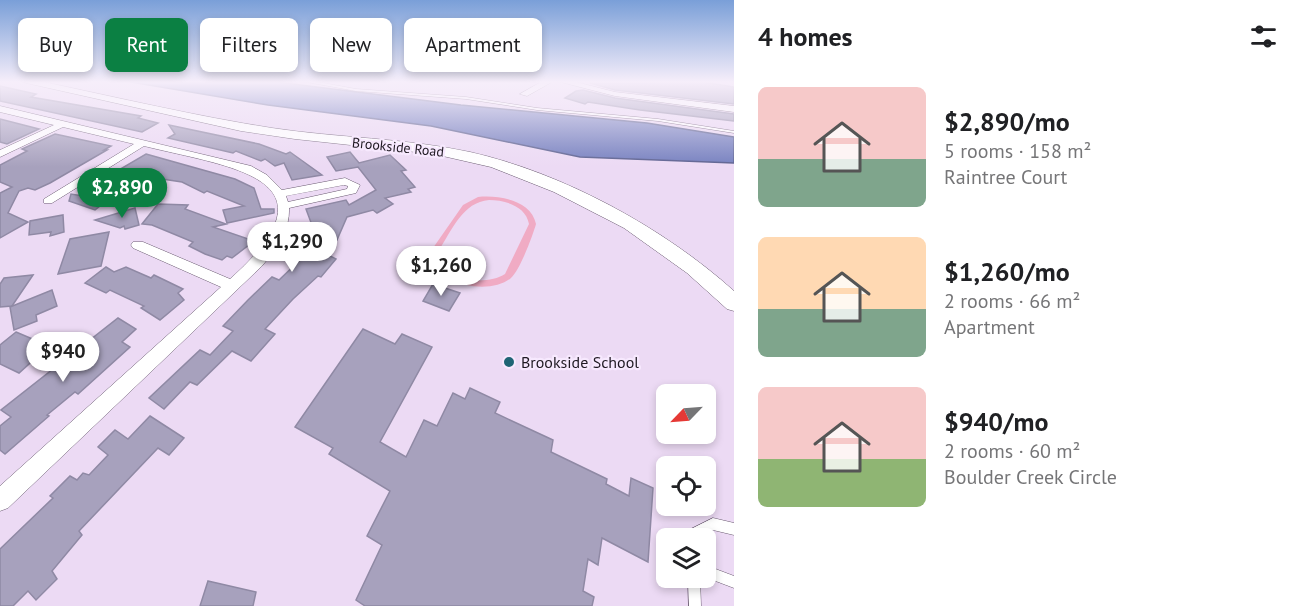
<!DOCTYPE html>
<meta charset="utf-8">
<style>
:root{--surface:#fff;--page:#f6f6f6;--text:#202124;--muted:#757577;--accent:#0b8043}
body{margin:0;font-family:"PT Sans",sans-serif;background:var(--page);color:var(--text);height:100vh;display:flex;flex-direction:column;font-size:22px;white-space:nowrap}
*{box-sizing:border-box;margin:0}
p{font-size:20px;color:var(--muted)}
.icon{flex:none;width:33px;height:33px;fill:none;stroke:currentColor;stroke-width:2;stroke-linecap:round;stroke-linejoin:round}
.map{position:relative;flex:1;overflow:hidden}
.side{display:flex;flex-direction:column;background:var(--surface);width:570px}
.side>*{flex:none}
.guide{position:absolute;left:18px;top:18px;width:570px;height:54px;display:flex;gap:12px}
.needle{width:39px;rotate:245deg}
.controls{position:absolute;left:656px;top:384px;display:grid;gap:12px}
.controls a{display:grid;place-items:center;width:60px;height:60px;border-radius:9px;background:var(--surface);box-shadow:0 3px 9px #0003;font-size:30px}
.price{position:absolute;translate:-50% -51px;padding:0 14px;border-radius:21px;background:#fff;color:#222;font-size:20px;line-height:39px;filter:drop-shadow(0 2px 3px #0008)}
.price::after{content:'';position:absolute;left:50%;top:36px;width:18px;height:14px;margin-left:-9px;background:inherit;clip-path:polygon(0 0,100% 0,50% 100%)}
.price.on{background:var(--accent);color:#fff}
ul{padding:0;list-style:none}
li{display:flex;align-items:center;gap:18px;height:150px;padding:0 24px}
li span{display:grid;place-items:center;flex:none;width:168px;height:120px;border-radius:9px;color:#555}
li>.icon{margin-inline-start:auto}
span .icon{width:72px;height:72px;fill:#fffc;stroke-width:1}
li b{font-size:26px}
h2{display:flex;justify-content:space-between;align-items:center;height:72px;padding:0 24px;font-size:26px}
.tag{padding:0 21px;border-radius:9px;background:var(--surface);box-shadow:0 3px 9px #0003;font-size:21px;line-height:54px}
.tag.on{background:var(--accent);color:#fff}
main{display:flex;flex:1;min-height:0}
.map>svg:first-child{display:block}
.green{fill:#f0abc4;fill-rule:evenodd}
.water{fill:#7680bf;stroke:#5c6190;stroke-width:1.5}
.building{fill:#a7a1bd;stroke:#8f89a4;stroke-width:1.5}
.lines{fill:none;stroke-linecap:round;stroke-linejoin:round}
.lane-casing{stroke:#6a5b71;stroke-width:1}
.street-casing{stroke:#6a5b71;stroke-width:1}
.secondary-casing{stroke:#6a5b71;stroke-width:1}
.lane{fill:#fff;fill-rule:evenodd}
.street{fill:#fff;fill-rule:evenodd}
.secondary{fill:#fff;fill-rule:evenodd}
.poi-dot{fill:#1e6474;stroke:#f7e9fe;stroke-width:2}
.labels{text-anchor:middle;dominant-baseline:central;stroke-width:4.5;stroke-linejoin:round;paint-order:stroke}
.far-street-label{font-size:14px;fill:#1f1922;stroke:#f7e9fe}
.poi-label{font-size:16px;fill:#1f1922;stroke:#f7e9fe;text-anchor:start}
</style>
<main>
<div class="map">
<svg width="734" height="606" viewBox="0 0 734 606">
<rect width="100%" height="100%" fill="#ecdaf4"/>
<path class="green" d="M478,197C499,195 531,200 536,224C533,235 520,270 511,278C489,297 427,284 433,248L463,205ZM489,200C505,200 526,206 529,224L505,274C485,287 437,281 439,250C452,230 463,202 489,200Z"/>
<polygon class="water" points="131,82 277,82 461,105 647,123 734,137 734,163 580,157 431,126 268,105"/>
<g class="building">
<polygon points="703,82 734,87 734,104 615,90 590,83"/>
<polygon points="0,86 36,94 31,97 141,116 138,118 158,123 142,132 0,101"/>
<polygon points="583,90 615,98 734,114 734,121 640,110 588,102 585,104 565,98 576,91"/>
<polygon points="0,119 39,129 7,144 0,142"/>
<polygon points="169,125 259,144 286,154 290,152 322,175 292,180 284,163 275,166 265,159 261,161 236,151 233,153 168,138 175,134"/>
<polygon points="55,134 111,146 104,150 107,150 50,183 35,190 28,188 19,191 8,213 28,222 0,238 0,193 12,187 0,182 0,165 27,151 22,149"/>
<polygon points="350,152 359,163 390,155 406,170 401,171 415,187 408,189 411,192 385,198 393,204 377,213 373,210 347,217 330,256 336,259 321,277 318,276 293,299 265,329 275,334 251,361 232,351 197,385 190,382 164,409 149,398 200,350 210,355 233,331 223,326 248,300 272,277 279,280 301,259 296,258 316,236 306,209 346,200 349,205 376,190 358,167 336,171 327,157"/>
<polygon points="146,154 235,179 254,188 261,209 274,209 274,213 227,223 223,210 244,206 207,191 204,193 182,182 142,176 102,201 105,202 95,210 69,201 71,194 83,196 87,194 81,192"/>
<polygon points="158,204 188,205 185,209 226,224 213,227 254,241 232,258 227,256 222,260 205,254 189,246 193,242 152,225 142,224"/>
<polygon points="135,208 139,225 125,229 124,226 120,228 95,220"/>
<polygon points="63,215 64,232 50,236 51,232 29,235 30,221"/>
<polygon points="109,232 101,266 58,274 70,239"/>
<polygon points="106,267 114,272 126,267 151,278 154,275 183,289 178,293 184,300 160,320 141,308 144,306 110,290 106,293 85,283"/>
<polygon points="33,275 12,306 0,307 0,284 4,278"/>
<polygon points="433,284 460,293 449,311 423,301"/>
<polygon points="52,290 57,306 36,315 37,321 14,330 10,307"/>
<polygon points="118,318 136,329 122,342 130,347 78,394 75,392 47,415 49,416 5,454 0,450 0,426 11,417 1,410"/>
<polygon points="363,329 395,344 402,334 432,347 380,442 406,457 424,420 437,426 453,393 465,399 470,388 500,402 495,413 553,440 551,452 607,479 606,484 629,496 631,478 653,488 648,562 602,538 598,565 588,559 583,591 594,597 592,606 365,606 356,600 382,545 367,536 390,491 329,454 333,448 295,427"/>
<polygon points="16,332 49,346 19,373 0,364 0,345"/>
<polygon points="150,416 184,438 169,455 158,448 79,531 82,535 52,571 57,579 36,600 28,591 13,606 0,606 0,549 53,498 50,496 70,476 77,480 83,473 89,475 108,455 98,447 115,430 128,439"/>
<polygon points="208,581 256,592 253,606 200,606"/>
</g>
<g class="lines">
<g class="lane-casing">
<g id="lane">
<polygon points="307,82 318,82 356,89 466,97 537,108 658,119 734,131 734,133 658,121 537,110 466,99 356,91"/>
<polygon points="713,518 734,523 734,535 713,530 699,537 699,538 687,538 687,534 689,530"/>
<polygon points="705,565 734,576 734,588 705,577"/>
<polygon points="688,578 700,578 701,606 689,606"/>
</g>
</g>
<g class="street-casing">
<g id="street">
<polygon points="541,82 552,82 527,96 520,94"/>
<polygon points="561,82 576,82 615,92 734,106 734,112 615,96"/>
<path d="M0,106L251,166L267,175L282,190L345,178L360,185L356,193L289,208C290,231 276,249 262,266L8,508L0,511V486L221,287L133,248L131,245L133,242H143L230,279C345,177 228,167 144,146L52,203H44V199L134,144L63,127L0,157V150L54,125L0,112ZM344,185L348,186L347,189L288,202L286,196Z"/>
</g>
</g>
<g class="secondary-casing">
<path id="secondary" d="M22,82H44C120,98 195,116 272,128C338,138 405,138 470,152C563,173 664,228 734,291V311L727,309L687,273L624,228L554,192L491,167L434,154L295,139L241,131Z"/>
</g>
<use href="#lane" class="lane"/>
<use href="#street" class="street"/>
<use href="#secondary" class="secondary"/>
</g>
<linearGradient id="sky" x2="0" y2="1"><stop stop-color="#7a9fd8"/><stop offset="0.49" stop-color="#f6eefa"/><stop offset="1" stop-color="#f6eefa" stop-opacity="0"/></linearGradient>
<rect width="734" height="167" fill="url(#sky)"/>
<circle class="poi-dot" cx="509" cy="362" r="6"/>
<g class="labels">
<g class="far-street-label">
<text transform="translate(398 147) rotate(6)">Brookside Road</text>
</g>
<g class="poi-label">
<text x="521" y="362">Brookside School</text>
</g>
</g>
</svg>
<div class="controls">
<a><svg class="needle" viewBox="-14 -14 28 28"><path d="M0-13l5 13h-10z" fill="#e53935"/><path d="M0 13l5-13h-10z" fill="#757577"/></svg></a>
<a><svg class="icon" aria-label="locate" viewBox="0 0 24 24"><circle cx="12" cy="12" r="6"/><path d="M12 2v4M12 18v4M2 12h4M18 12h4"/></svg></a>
<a><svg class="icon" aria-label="layers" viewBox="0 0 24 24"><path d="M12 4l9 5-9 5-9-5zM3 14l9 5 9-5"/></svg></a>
</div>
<b class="price on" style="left:122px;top:219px">$2,890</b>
<b class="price" style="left:292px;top:273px">$1,290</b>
<b class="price" style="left:441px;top:297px">$1,260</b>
<b class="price" style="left:63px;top:383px">$940</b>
<div class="guide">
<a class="tag">Buy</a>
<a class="tag on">Rent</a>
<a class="tag">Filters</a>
<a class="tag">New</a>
<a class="tag">Apartment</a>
</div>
</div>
<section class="side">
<h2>4 homes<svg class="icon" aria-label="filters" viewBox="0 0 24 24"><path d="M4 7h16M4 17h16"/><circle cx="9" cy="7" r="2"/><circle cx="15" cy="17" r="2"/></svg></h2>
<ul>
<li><span style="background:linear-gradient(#f6c9c9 60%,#7fa58c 0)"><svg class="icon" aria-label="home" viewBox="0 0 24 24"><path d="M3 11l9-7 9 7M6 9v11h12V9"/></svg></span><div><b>$2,890/mo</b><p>5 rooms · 158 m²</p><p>Raintree Court</p></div></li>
<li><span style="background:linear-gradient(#ffd9b3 60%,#7fa58c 0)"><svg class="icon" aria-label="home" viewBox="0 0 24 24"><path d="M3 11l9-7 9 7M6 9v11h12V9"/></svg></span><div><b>$1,260/mo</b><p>2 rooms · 66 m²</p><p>Apartment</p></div></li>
<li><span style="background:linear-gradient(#f6c9c9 60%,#8fb573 0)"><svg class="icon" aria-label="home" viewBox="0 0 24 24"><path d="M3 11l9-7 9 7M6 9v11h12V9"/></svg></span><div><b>$940/mo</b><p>2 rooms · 60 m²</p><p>Boulder Creek Circle</p></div></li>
</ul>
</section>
</main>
